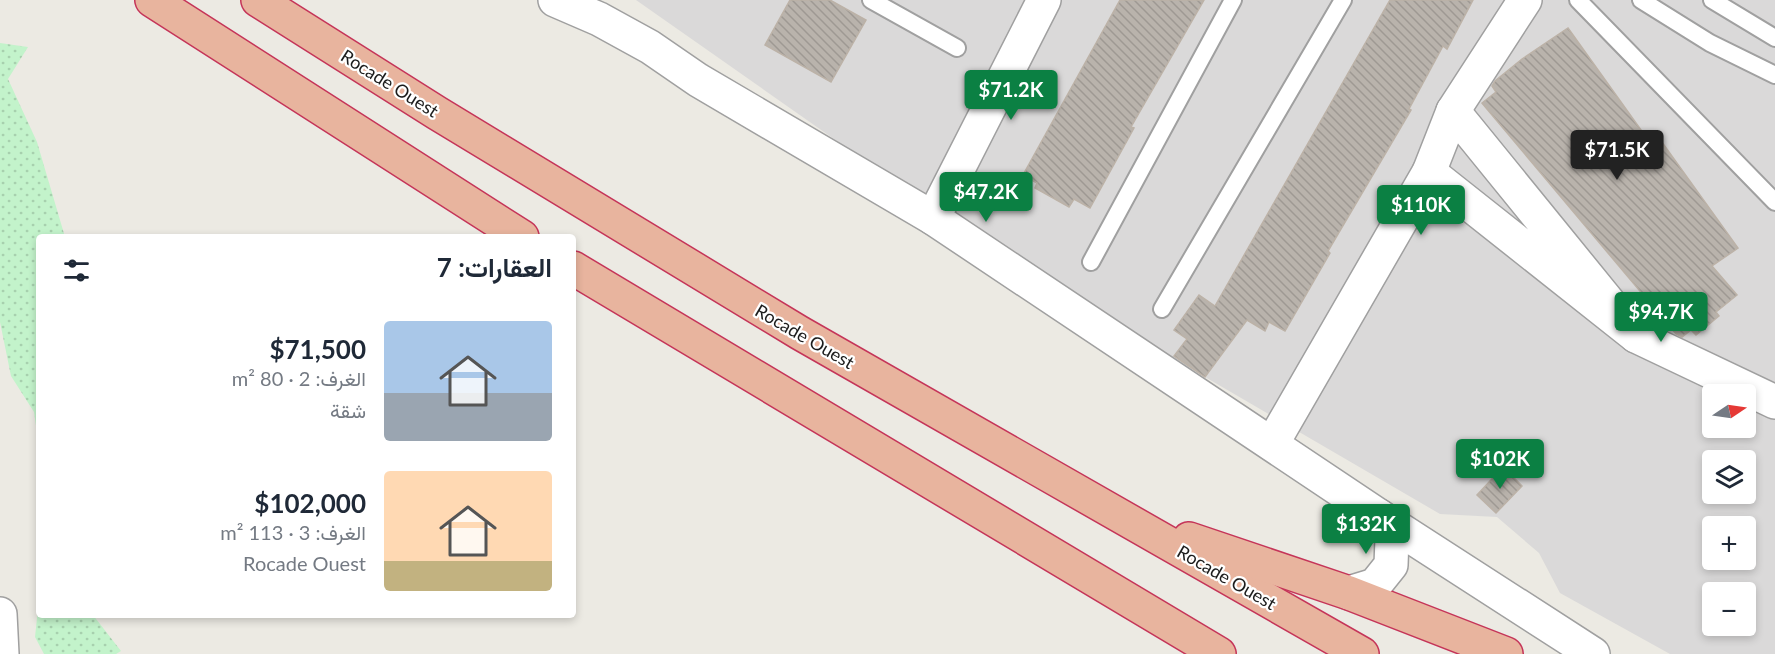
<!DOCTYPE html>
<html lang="ar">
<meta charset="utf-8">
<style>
:root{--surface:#fff;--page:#f2f2f3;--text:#1f2937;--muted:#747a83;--accent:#0b8043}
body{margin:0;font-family:Lato,Vazirmatn,sans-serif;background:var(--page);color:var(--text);direction:rtl;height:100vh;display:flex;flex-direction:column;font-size:22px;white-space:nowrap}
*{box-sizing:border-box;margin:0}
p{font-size:20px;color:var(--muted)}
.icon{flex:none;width:33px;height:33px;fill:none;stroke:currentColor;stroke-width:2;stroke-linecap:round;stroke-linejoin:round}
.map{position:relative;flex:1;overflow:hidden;direction:ltr}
.side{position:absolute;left:36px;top:234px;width:540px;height:384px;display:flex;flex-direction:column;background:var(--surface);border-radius:6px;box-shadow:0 3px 9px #0003;direction:rtl}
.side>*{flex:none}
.needle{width:39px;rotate:77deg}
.controls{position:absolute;left:1702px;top:384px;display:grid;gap:12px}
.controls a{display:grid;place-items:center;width:54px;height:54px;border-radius:6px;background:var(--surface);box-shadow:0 3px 9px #0003;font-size:30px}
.price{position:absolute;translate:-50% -51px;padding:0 14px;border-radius:6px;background:var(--accent);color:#fff;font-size:20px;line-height:39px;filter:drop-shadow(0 2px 3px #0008)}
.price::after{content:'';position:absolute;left:50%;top:36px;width:18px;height:14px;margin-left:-9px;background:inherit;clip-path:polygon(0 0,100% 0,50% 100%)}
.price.current{background:#222;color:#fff}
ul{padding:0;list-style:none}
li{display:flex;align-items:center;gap:18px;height:150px;padding:0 24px}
li span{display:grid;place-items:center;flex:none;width:168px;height:120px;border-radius:6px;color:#555}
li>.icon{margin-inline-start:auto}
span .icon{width:72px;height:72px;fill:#fffc;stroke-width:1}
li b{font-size:26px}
h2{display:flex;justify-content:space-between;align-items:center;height:72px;padding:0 24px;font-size:26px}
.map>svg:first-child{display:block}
.residential{fill:#dad9d9;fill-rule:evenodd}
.park{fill:url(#park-dots)}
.building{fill:url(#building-back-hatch);stroke:#bcb2a7;stroke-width:1.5}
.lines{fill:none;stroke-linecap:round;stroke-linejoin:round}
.service-casing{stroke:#a0a0a0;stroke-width:20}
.minor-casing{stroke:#a0a0a0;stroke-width:36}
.tertiary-casing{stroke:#a0a0a0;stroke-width:36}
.trunk-casing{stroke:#c53559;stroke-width:36}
.service{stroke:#fff;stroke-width:16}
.minor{stroke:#fff;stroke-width:33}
.tertiary{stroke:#fff;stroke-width:33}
.trunk{stroke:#e8b49e;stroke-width:33}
.labels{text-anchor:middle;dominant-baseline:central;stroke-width:4.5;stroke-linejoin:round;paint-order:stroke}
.street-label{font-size:18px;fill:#1c1c1c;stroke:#fff}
</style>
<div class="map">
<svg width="1775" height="654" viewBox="0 0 1775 654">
<defs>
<pattern id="park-dots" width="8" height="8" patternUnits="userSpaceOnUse" patternTransform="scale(1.5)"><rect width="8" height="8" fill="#c3f3cb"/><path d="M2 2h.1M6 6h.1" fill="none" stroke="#a7d0ae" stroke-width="1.8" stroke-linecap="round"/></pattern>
<pattern id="building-back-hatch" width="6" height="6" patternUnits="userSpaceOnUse" patternTransform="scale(1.5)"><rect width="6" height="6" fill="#b9b3ac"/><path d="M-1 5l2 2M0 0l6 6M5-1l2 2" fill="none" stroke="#9e9993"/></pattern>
</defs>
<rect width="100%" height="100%" fill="#eceae3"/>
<path class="residential" d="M636,0H1775V654H1670L1560,593L1539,553L1497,517L1440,514L1018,268ZM1713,394H1746V428H1713ZM1713,460H1746V494H1713ZM1713,526H1746V560H1713ZM1713,592H1746V626H1713Z"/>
<g class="park">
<polygon points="0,43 28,47 8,79 37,142 65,237 39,237 39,446 34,412 11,376 0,322"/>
<polygon points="39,599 39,615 93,615 121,651 116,654 44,654 35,637"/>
</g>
<g class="building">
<polygon points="790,0 830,0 866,20 831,82 765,45"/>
<polygon points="1120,0 1204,0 1131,127 1134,128 1090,208 1074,199 1069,207 1035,188 1037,183 1023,175"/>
<polygon points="1390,0 1473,0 1447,49 1443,46 1409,109 1411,110 1328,251 1330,253 1285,331 1269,322 1265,331 1247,320 1205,377 1174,356 1187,339 1174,330 1199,295 1215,306"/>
<polygon points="1568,28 1646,137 1654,131 1738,248 1712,266 1737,295 1716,312 1719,316 1696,335 1691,330 1682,337 1676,334 1482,103 1496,92 1492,86 1495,81 1522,59"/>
<polygon points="1503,467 1522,486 1496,513 1477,495"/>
</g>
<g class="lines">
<g class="service-casing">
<g id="service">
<polyline points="871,0 957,48"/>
<polyline points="1578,0 1775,202"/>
<polyline points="1641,0 1710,43 1775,75"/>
<polyline points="1712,0 1775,38"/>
<polyline points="1091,262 1233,0"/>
<polyline points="1162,309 1343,0"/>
</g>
</g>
<g class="minor-casing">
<g id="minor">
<polyline points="555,0 599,19 650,47 698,80 933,218 1379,516 1593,654"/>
<polyline points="1429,172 1636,336 1453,111"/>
<polyline points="933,218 1044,0"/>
<polyline points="1636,336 1775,402"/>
<polyline points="1272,444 1429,172 1453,111 1525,0"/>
<polyline points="1349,593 1375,585 1391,565 1392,538 1379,516"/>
</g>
</g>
<g class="tertiary-casing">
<polyline id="tertiary" points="0,614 2,654"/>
</g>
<g class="trunk-casing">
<g id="trunk">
<polyline points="152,0 522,237"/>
<polyline points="258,0 437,113 800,333 1362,654"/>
<polyline points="573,268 1219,654"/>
<polyline points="1189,539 1349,593 1506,654"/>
</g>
</g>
<use href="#service" class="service"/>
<use href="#minor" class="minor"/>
<use href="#tertiary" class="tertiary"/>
<use href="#trunk" class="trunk"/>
</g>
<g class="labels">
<g class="street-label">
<text transform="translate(390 83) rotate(32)">Rocade Ouest</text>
<text transform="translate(805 336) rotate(30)">Rocade Ouest</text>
<text transform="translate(1227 577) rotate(30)">Rocade Ouest</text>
</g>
</g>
</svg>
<div class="controls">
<a><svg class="needle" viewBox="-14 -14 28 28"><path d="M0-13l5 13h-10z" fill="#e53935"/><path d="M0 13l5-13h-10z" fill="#747a83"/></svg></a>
<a><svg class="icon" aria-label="layers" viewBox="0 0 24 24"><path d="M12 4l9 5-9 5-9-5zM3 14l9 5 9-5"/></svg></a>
<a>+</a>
<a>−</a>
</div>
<b class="price" style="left:1011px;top:121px">$71.2K</b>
<b class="price current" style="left:1617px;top:181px">$71.5K</b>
<b class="price" style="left:986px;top:223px">$47.2K</b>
<b class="price" style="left:1421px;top:236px">$110K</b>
<b class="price" style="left:1661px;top:343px">$94.7K</b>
<b class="price" style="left:1500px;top:490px">$102K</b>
<b class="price" style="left:1366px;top:555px">$132K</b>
<section class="side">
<h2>العقارات: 7<svg class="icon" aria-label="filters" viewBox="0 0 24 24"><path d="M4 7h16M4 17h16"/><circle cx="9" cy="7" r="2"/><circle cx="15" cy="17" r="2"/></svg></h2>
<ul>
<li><span style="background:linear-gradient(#a9c7e8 60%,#9aa5b1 0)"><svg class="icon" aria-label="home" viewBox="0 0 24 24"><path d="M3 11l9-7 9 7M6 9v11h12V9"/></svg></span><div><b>$71,500</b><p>الغرف: 2 · 80 m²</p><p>شقة</p></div></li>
<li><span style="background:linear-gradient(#ffd9b3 75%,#c2b280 0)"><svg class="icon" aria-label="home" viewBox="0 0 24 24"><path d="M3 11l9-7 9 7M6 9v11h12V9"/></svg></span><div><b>$102,000</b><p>الغرف: 3 · 113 m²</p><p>Rocade Ouest</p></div></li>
</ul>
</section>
</div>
